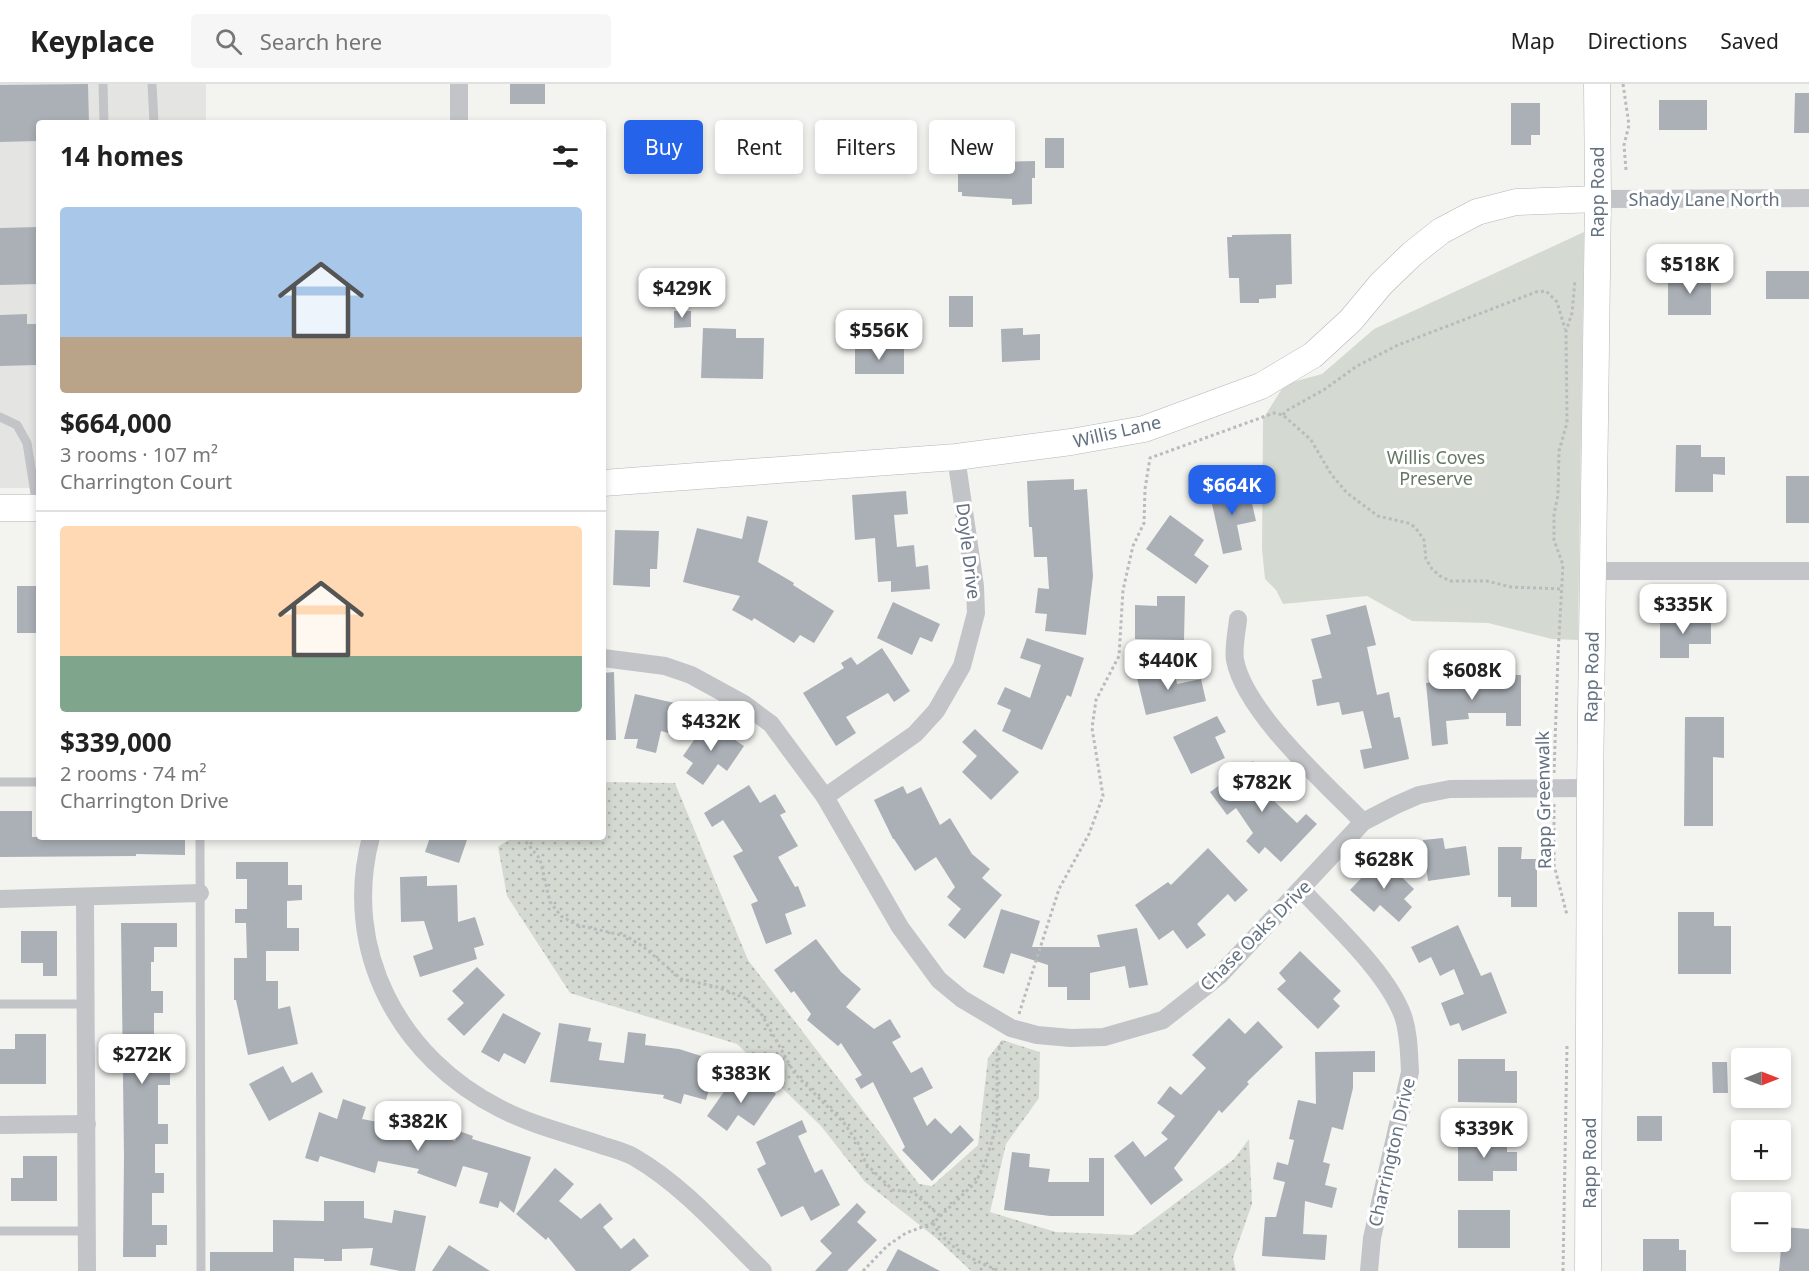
<!DOCTYPE html>
<meta charset="utf-8">
<style>
:root{--surface:#fff;--page:#f6f6f6;--text:#222;--muted:#767676;--line:#e0e0e0;--accent:#2563eb}
body{margin:0;font-family:"Noto Sans",sans-serif;background:var(--page);color:var(--text);height:100vh;display:flex;flex-direction:column;font-size:22px;white-space:nowrap}
*{box-sizing:border-box;margin:0}
p{font-size:20px;color:var(--muted)}
.icon{flex:none;width:33px;height:33px;fill:none;stroke:currentColor;stroke-width:2;stroke-linecap:round;stroke-linejoin:round}
.map{position:relative;flex:1;overflow:hidden}
.drawer{position:absolute;left:36px;top:36px;width:570px;height:720px;display:flex;flex-direction:column;background:var(--surface);border-radius:6px;box-shadow:0 3px 9px #0003}
.drawer>*{flex:none}
.guide{position:absolute;left:624px;top:36px;width:570px;height:54px;display:flex;gap:12px}
.needle{width:39px;rotate:90deg}
.tools{position:absolute;left:1731px;top:964px;display:grid;gap:12px}
.tools a{display:grid;place-items:center;width:60px;height:60px;border-radius:6px;background:var(--surface);box-shadow:0 3px 9px #0003;font-size:30px}
.price{position:absolute;translate:-50% -51px;padding:0 14px;border-radius:12px;background:#fff;color:#222;font-size:20px;line-height:39px;filter:drop-shadow(0 2px 3px #0008)}
.price::after{content:'';position:absolute;left:50%;top:36px;width:18px;height:14px;margin-left:-9px;background:inherit;clip-path:polygon(0 0,100% 0,50% 100%)}
.price.current{background:var(--accent);color:#fff}
ul{padding:0;list-style:none}
li{display:grid;align-content:center;gap:12px;height:318px;padding:0 24px}
li+li{border-top:2px solid var(--line)}
li span{display:grid;place-items:center;height:186px;border-radius:6px;color:#555}
li>.icon{margin-inline-start:auto}
span .icon{width:108px;height:108px;fill:#fffc;stroke-width:1}
li b{font-size:26px}
h2{display:flex;justify-content:space-between;align-items:center;height:72px;padding:0 24px;font-size:26px}
.pill{padding:0 21px;border-radius:6px;background:var(--surface);box-shadow:0 3px 9px #0003;font-size:21px;line-height:54px}
.pill.current{background:var(--accent);color:#fff}
header{display:flex;align-items:center;gap:36px;box-sizing:border-box;height:84px;padding:0 30px;background:var(--surface);border-bottom:2px solid var(--line)}
header strong{font-size:28px}
nav{display:flex;gap:33px;margin-inline-start:auto;font-size:21px}
.search{width:420px;height:54px;background:var(--page);display:flex;align-items:center;gap:15px;box-sizing:border-box;padding:0 21px;border-radius:6px;color:var(--muted);font-size:22px}
.map>svg:first-child{display:block}
.built{fill:#e4e5e3}
.grass{fill:url(#grass-dots)}
.green{fill:#d4dad1}
.building{fill:#aab0b6}
.lines{fill:none;stroke-linecap:round;stroke-linejoin:round}
.secondary-casing{stroke:#b2b6ba;stroke-width:27}
.path{stroke:#b9bbbd;stroke-width:3;stroke-dasharray:3 3;stroke-linecap:butt}
.lane{stroke:#c2c4c8;stroke-width:9}
.street{stroke:#c2c4c8;stroke-width:18}
.secondary{stroke:#fff;stroke-width:26}
.labels{text-anchor:middle;dominant-baseline:central;stroke-width:6;stroke-linejoin:round;paint-order:stroke}
.street-label{font-size:18px;fill:#647180;stroke:#fff}
.park-label{font-size:18px;fill:#657763;stroke:#fff}
</style>
<header>
<strong>Keyplace</strong>
<div class="search"><svg class="icon" aria-label="search" viewBox="0 0 24 24"><circle cx="10" cy="10" r="6"/><path d="M15 15l6 6"/></svg>Search here</div>
<nav><a>Map</a><a>Directions</a><a>Saved</a></nav>
</header>
<div class="map">
<svg width="1809" height="1187" viewBox="0 0 1809 1187">
<defs>
<pattern id="grass-dots" width="8" height="8" patternUnits="userSpaceOnUse" patternTransform="scale(1.5)"><rect width="8" height="8" fill="#d4dad1"/><path d="M2 2h.1M6 6h.1" fill="none" stroke="#b0b5af" stroke-width="1.8" stroke-linecap="round"/></pattern>
</defs>
<rect width="100%" height="100%" fill="#f3f4f0"/>
<polygon class="built" points="0,0 206,0 206,39 39,39 39,404 0,404"/>
<polygon class="grass" points="603,698 675,699 748,876 919,1100 932,1102 978,1061 988,974 1002,956 1040,968 1039,1014 1006,1060 990,1128 1056,1148 1133,1151 1234,1075 1249,1055 1252,1120 1233,1174 1236,1187 971,1187 936,1154 865,1098 821,1042 737,960 570,909 507,812 498,763 513,753 603,753"/>
<polygon class="green" points="1584,148 1578,556 1552,555 1488,539 1412,537 1367,512 1283,520 1276,506 1265,495 1262,465 1263,335 1285,300 1322,290 1374,245"/>
<g class="building">
<polygon points="88,0 89,39 39,39 39,57 0,58 0,1"/>
<rect x="510" y="0" width="35" height="20"/>
<polygon points="1795,9 1809,9 1809,49 1794,49"/>
<rect x="1659" y="16" width="48" height="30"/>
<polygon points="1511,19 1540,19 1540,51 1531,51 1531,61 1511,61"/>
<rect x="939" y="40" width="13" height="18"/>
<rect x="1045" y="54" width="19" height="30"/>
<polygon points="958,75 973,75 973,79 1035,77 1035,94 1032,94 1032,120 1012,121 1012,115 962,112 962,108 958,108"/>
<polygon points="39,143 39,200 0,201 0,144"/>
<polygon points="1291,150 1292,200 1276,201 1276,214 1259,215 1259,219 1240,219 1239,194 1229,194 1227,153 1232,153 1232,151"/>
<rect x="1766" y="187" width="43" height="28"/>
<rect x="1668" y="191" width="43" height="40"/>
<rect x="949" y="212" width="24" height="31"/>
<polygon points="674,227 691,227 691,243 674,244"/>
<polygon points="27,230 27,240 37,240 38,281 0,282 0,231"/>
<polygon points="703,244 736,245 736,254 764,254 763,295 701,294"/>
<polygon points="1023,244 1023,251 1040,250 1040,276 1002,278 1001,245"/>
<rect x="855" y="265" width="49" height="25"/>
<polygon points="1676,361 1701,361 1701,373 1725,373 1725,391 1713,390 1713,408 1675,408"/>
<rect x="1786" y="392" width="23" height="47"/>
<polygon points="1074,395 1074,406 1087,405 1093,492 1086,551 1045,547 1047,530 1035,529 1038,504 1049,505 1047,473 1034,473 1032,443 1029,443 1027,397"/>
<polygon points="1248,402 1256,437 1237,441 1242,466 1223,470 1210,411"/>
<polygon points="906,407 908,430 894,431 897,463 914,461 916,483 928,481 930,505 891,508 891,497 878,498 875,454 855,456 852,411"/>
<polygon points="1170,431 1204,456 1194,471 1209,482 1196,500 1146,465"/>
<polygon points="747,432 768,437 758,478 794,499 793,501 834,527 814,559 800,551 794,559 754,534 752,537 732,526 740,512 683,498 697,444 742,455"/>
<polygon points="615,446 659,447 657,485 650,485 650,503 613,501"/>
<polygon points="17,502 39,502 39,538 37,538 37,549 17,549"/>
<polygon points="1157,512 1185,512 1184,556 1135,555 1135,521 1157,522"/>
<polygon points="893,518 940,540 932,558 920,553 912,571 877,554"/>
<polygon points="1366,521 1376,561 1367,563 1377,611 1389,608 1394,634 1400,633 1409,675 1364,685 1360,666 1372,664 1363,627 1342,631 1339,618 1317,622 1312,596 1322,594 1311,555 1331,550 1326,531"/>
<polygon points="1660,532 1711,532 1711,560 1689,560 1689,574 1660,574"/>
<polygon points="1027,554 1084,574 1071,613 1067,611 1042,666 1002,647 1011,626 997,620 1005,603 1030,614 1041,581 1020,574"/>
<polygon points="882,564 910,607 894,618 888,609 846,633 856,649 836,662 803,609 844,584 841,579 851,573 857,581"/>
<polygon points="1173,581 1177,600 1201,595 1206,617 1146,631 1136,590"/>
<polygon points="614,588 616,656 603,656 603,589"/>
<polygon points="1481,591 1521,591 1521,642 1506,642 1506,629 1468,629 1469,635 1446,637 1448,660 1432,662 1426,599 1481,593"/>
<polygon points="635,610 679,620 672,650 661,647 656,669 636,664 638,655 624,655"/>
<polygon points="1217,632 1226,648 1215,653 1225,674 1191,690 1173,653"/>
<polygon points="1685,633 1724,633 1724,674 1713,673 1713,742 1684,742"/>
<polygon points="707,637 744,662 727,687 718,680 703,701 686,689 693,679 683,672"/>
<polygon points="975,645 1019,688 991,716 962,688 977,672 962,658"/>
<polygon points="1253,677 1276,709 1270,713 1297,739 1306,730 1317,740 1281,778 1265,763 1259,770 1246,757 1253,749 1236,724 1227,731 1210,708"/>
<polygon points="749,701 760,719 775,710 786,728 780,731 798,762 778,773 795,803 798,802 806,822 785,830 792,850 766,860 751,820 758,817 733,772 743,767 723,736 712,743 704,729"/>
<polygon points="903,702 907,710 921,703 940,741 950,734 972,770 990,785 982,794 1002,811 965,855 948,841 961,825 947,813 955,803 936,773 915,787 894,755 893,755 874,716"/>
<polygon points="0,727 32,727 32,753 185,753 185,771 136,770 136,772 0,773"/>
<polygon points="430,753 468,753 459,779 425,768"/>
<polygon points="1443,754 1445,765 1466,762 1470,791 1428,797 1423,756"/>
<polygon points="1498,763 1522,763 1521,775 1537,775 1537,823 1511,823 1511,813 1498,813"/>
<polygon points="1208,764 1248,806 1235,818 1228,810 1197,840 1206,851 1187,865 1173,846 1159,856 1135,821 1168,798 1171,801"/>
<polygon points="1381,773 1414,805 1404,815 1412,823 1399,838 1380,821 1374,828 1350,806"/>
<polygon points="236,778 288,778 288,801 302,801 302,816 287,817 287,844 299,844 299,867 266,867 266,897 278,897 278,925 290,922 298,960 248,971 236,916 234,916 234,874 247,874 246,839 235,839 235,825 247,825 247,795 236,795"/>
<polygon points="427,792 427,802 457,801 458,838 475,833 484,861 474,864 477,875 420,893 413,872 433,865 424,837 401,838 400,793"/>
<polygon points="1001,825 1040,837 1032,863 1100,863 1097,851 1137,844 1148,901 1129,904 1125,882 1090,889 1090,916 1067,916 1067,903 1048,903 1048,881 1011,869 1004,890 983,883"/>
<polygon points="1678,828 1714,828 1714,842 1731,842 1731,890 1678,890"/>
<polygon points="121,839 177,839 177,863 154,863 154,878 151,878 151,907 163,907 163,929 154,929 154,959 167,959 167,987 170,987 170,1001 158,1001 158,1040 168,1040 168,1060 155,1060 155,1089 164,1089 164,1109 152,1109 152,1141 167,1141 167,1161 156,1161 156,1173 123,1173 124,1072"/>
<polygon points="1458,841 1481,892 1491,888 1507,929 1462,947 1459,939 1450,942 1441,919 1464,910 1454,885 1440,892 1431,873 1419,879 1411,863"/>
<polygon points="21,847 57,847 57,892 43,892 43,879 21,879"/>
<polygon points="816,855 841,888 861,905 846,923 874,945 890,935 901,953 892,958 911,989 922,983 933,1004 913,1014 927,1042 935,1034 951,1050 960,1041 974,1056 932,1097 902,1066 905,1063 873,998 861,1005 855,995 862,991 841,959 838,962 807,936 811,930 794,907 791,909 774,886"/>
<polygon points="1300,867 1341,907 1333,915 1340,922 1318,945 1277,905 1286,897 1279,889"/>
<polygon points="477,883 505,911 464,952 447,935 464,919 452,907"/>
<polygon points="503,929 541,949 525,980 504,969 499,978 481,968"/>
<polygon points="1229,934 1245,950 1258,937 1283,963 1247,998 1249,1000 1222,1029 1219,1026 1174,1084 1183,1096 1151,1121 1114,1072 1133,1057 1145,1073 1168,1055 1161,1049 1175,1032 1157,1019 1170,1002 1181,1011 1206,984 1192,971"/>
<polygon points="559,939 591,944 588,957 602,959 599,976 624,979 628,948 646,950 645,961 679,965 717,977 706,1016 684,1010 681,1020 663,1014 664,1011 550,998"/>
<polygon points="15,950 46,950 46,1000 0,1000 0,965 15,965"/>
<polygon points="1375,967 1375,988 1353,988 1353,1004 1343,1046 1332,1043 1323,1078 1330,1080 1325,1101 1337,1104 1332,1124 1305,1117 1303,1150 1327,1151 1325,1176 1262,1172 1265,1133 1276,1133 1285,1098 1273,1095 1277,1078 1288,1081 1294,1056 1289,1055 1298,1016 1316,1020 1315,968"/>
<polygon points="1458,975 1505,975 1505,987 1517,987 1517,1019 1458,1018"/>
<polygon points="1712,978 1727,978 1728,1009 1713,1009"/>
<polygon points="283,982 292,999 312,988 323,1008 269,1037 249,1000"/>
<polygon points="735,992 757,1008 763,1000 776,1010 754,1042 738,1031 727,1047 707,1032"/>
<polygon points="343,1015 366,1023 362,1035 399,1042 401,1030 414,1032 412,1042 455,1057 459,1047 473,1052 472,1055 531,1073 514,1129 500,1117 498,1124 479,1119 488,1089 463,1082 456,1103 417,1089 419,1085 378,1077 375,1089 320,1072 318,1078 305,1074 319,1028 337,1035"/>
<rect x="1637" y="1032" width="25" height="25"/>
<polygon points="802,1036 807,1048 798,1052 815,1089 822,1085 840,1121 811,1137 803,1122 781,1133 757,1085 766,1080 756,1058"/>
<polygon points="1458,1054 1507,1054 1507,1068 1517,1068 1517,1087 1493,1087 1493,1097 1458,1097"/>
<polygon points="1012,1068 1030,1070 1029,1083 1050,1085 1048,1098 1089,1098 1089,1074 1104,1074 1104,1132 1050,1132 1004,1126"/>
<polygon points="23,1072 57,1072 57,1117 11,1117 11,1094 23,1094"/>
<polygon points="555,1084 574,1100 559,1117 581,1135 600,1119 613,1135 603,1143 621,1165 634,1154 649,1172 630,1187 576,1187 548,1153 546,1156 516,1130"/>
<polygon points="324,1117 364,1117 364,1134 392,1139 394,1126 426,1132 415,1187 400,1187 370,1181 373,1164 342,1165 342,1177 324,1177 324,1175 294,1174 294,1187 210,1187 210,1168 273,1168 273,1136 324,1137"/>
<polygon points="857,1119 866,1128 857,1138 877,1156 847,1187 815,1187 832,1169 820,1157"/>
<rect x="1458" y="1126" width="52" height="38"/>
<polygon points="1783,1143 1809,1145 1809,1187 1779,1187"/>
<polygon points="1643,1155 1679,1155 1679,1166 1686,1166 1686,1187 1643,1187"/>
<polygon points="449,1161 490,1187 432,1187"/>
<polygon points="898,1165 940,1187 886,1187"/>
</g>
<g class="lines">
<g class="secondary-casing">
<g id="secondary">
<polyline points="603,399 956,373 1071,358 1144,345 1261,302 1313,271 1351,236 1381,200 1412,170 1441,147 1477,128 1516,118 1598,115"/>
<polyline points="0,424 39,424"/>
<polyline points="1588,1187 1590,704 1598,115 1597,0"/>
</g>
</g>
<g class="path">
<polyline points="1623,0 1629,41 1624,61 1626,86"/>
<polyline points="1283,331 1286,327 1325,305 1357,282 1398,261 1536,208 1546,207 1557,218 1565,245"/>
<polyline points="1554,689 1558,571 1563,481 1554,456 1554,430 1558,411 1559,367 1567,339 1566,247 1572,229 1575,196"/>
<polyline points="1554,720 1554,781 1567,831"/>
<polyline points="522,753 540,775 550,818 561,832 577,841 626,852 645,864 681,895 717,903 745,914 762,931 795,990 844,1039 858,1059 866,1080 893,1106 913,1108 941,1133"/>
<polyline points="1019,930 1059,805 1089,750 1103,712 1092,644 1096,616 1119,572 1123,506 1133,462 1144,439 1145,405 1150,374 1274,329 1283,331 1311,356 1331,390 1347,409 1378,432 1408,439 1415,443 1424,456 1426,475 1432,485 1440,492 1450,497 1487,497 1511,503 1562,505"/>
<path d="M933,1139C945,1163 977,1178 1000,1187"/>
<polyline points="863,1187 887,1162 906,1149 933,1139 976,1098 987,1074 997,1039 997,970 1003,956"/>
<polyline points="1563,1187 1567,961"/>
</g>
<g class="lane">
<polyline points="103,0 104,39"/>
<polyline points="152,0 154,39"/>
<polyline points="0,333 17,341 27,359 37,422"/>
<polyline points="0,698 39,698"/>
<polyline points="200,753 201,1187"/>
<polyline points="0,920 86,920"/>
<polyline points="0,1147 87,1147"/>
</g>
<g class="street">
<polyline points="459,39 459,0"/>
<polyline points="1598,115 1809,114"/>
<polyline points="1593,487 1809,487"/>
<path d="M1238,535C1237,547 1233,564 1235,576C1245,628 1325,699 1363,738"/>
<polyline points="603,574 665,582 691,591 744,620 771,640 825,713 900,843 939,896 962,915 1011,944 1037,951 1071,954 1104,953 1163,936 1219,892 1363,738 1396,721 1419,711 1450,705 1590,704"/>
<polyline points="825,713 915,650 936,627 962,582 976,529 975,502 956,373"/>
<path d="M371,753C341,866 399,974 501,1025C534,1042 570,1050 604,1062C614,1065 625,1068 634,1073C684,1102 722,1147 763,1187"/>
<path d="M1302,806C1334,841 1387,888 1403,932C1409,949 1409,970 1410,988L1372,1154L1369,1187"/>
<polyline points="85,813 87,1187"/>
<polyline points="0,815 200,809"/>
<polyline points="0,1041 87,1040"/>
</g>
<use href="#secondary" class="secondary"/>
</g>
<g class="labels">
<g class="street-label">
<text transform="translate(1597 108) rotate(-90)">Rapp Road</text>
<text x="1704" y="115">Shady Lane North</text>
<text transform="translate(1117 347) rotate(-13)">Willis Lane</text>
<text transform="translate(969 467) rotate(83)">Doyle Drive</text>
<text transform="translate(1591 593) rotate(-89)">Rapp Road</text>
<text transform="translate(1543 716) rotate(-91)">Rapp Greenwalk</text>
<text transform="translate(1255 851) rotate(-45)">Chase Oaks Drive</text>
<text transform="translate(1391 1068) rotate(-77)">Charrington Drive</text>
<text transform="translate(1589 1079) rotate(-90)">Rapp Road</text>
</g>
<g class="park-label">
<text x="1436" y="373">Willis Coves<tspan x="1436" dy="21">Preserve</tspan></text>
</g>
</g>
</svg>
<div class="tools">
<a><svg class="needle" viewBox="-14 -14 28 28"><path d="M0-13l5 13h-10z" fill="#e53935"/><path d="M0 13l5-13h-10z" fill="#767676"/></svg></a>
<a>+</a>
<a>−</a>
</div>
<b class="price" style="left:1690px;top:211px">$518K</b>
<b class="price" style="left:682px;top:235px">$429K</b>
<b class="price" style="left:879px;top:277px">$556K</b>
<b class="price current" style="left:1232px;top:432px">$664K</b>
<b class="price" style="left:1683px;top:551px">$335K</b>
<b class="price" style="left:1168px;top:607px">$440K</b>
<b class="price" style="left:1472px;top:617px">$608K</b>
<b class="price" style="left:711px;top:668px">$432K</b>
<b class="price" style="left:1262px;top:729px">$782K</b>
<b class="price" style="left:1384px;top:806px">$628K</b>
<b class="price" style="left:142px;top:1001px">$272K</b>
<b class="price" style="left:741px;top:1020px">$383K</b>
<b class="price" style="left:418px;top:1068px">$382K</b>
<b class="price" style="left:1484px;top:1075px">$339K</b>
<div class="guide">
<a class="pill current">Buy</a>
<a class="pill">Rent</a>
<a class="pill">Filters</a>
<a class="pill">New</a>
</div>
<section class="drawer">
<h2>14 homes<svg class="icon" aria-label="filters" viewBox="0 0 24 24"><path d="M4 7h16M4 17h16"/><circle cx="9" cy="7" r="2"/><circle cx="15" cy="17" r="2"/></svg></h2>
<ul>
<li><span style="background:linear-gradient(#a9c7e8 70%,#b9a48a 0)"><svg class="icon" aria-label="home" viewBox="0 0 24 24"><path d="M3 11l9-7 9 7M6 9v11h12V9"/></svg></span><div><b>$664,000</b><p>3 rooms · 107 m²</p><p>Charrington Court</p></div></li>
<li><span style="background:linear-gradient(#ffd9b3 70%,#7fa58c 0)"><svg class="icon" aria-label="home" viewBox="0 0 24 24"><path d="M3 11l9-7 9 7M6 9v11h12V9"/></svg></span><div><b>$339,000</b><p>2 rooms · 74 m²</p><p>Charrington Drive</p></div></li>
</ul>
</section>
</div>
